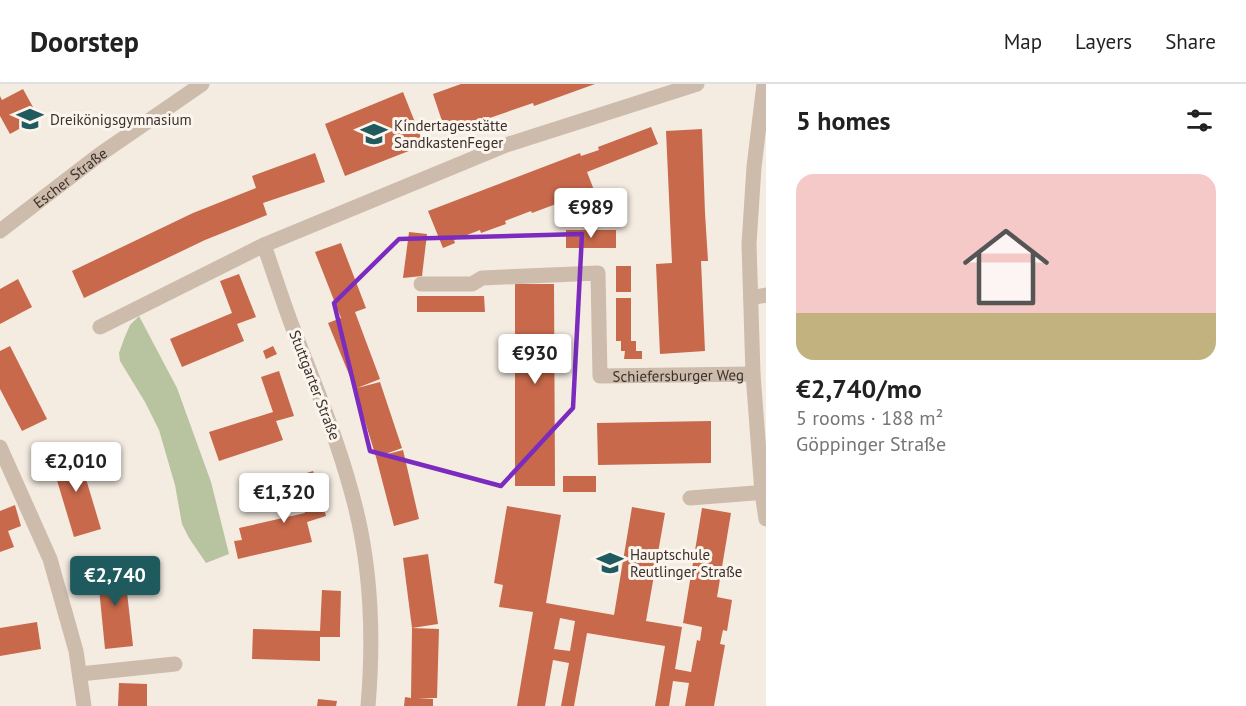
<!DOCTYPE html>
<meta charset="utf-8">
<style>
:root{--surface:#fff;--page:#f2f2f2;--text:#222;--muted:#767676;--line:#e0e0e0;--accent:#1f5a5e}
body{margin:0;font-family:"PT Sans",sans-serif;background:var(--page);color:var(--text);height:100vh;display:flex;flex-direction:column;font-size:22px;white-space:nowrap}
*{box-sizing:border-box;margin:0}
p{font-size:20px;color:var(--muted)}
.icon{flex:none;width:33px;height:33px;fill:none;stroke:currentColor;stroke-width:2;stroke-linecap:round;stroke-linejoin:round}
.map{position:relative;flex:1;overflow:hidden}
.sheet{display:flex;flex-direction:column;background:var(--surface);width:480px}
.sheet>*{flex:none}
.price{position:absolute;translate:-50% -51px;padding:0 14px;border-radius:6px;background:#fff;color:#222;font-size:20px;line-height:39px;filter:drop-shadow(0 2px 3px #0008)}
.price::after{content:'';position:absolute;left:50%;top:36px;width:18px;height:14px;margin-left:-9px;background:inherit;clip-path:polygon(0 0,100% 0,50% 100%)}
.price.selected{background:var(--accent);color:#fff}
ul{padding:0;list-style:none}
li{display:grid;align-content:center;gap:12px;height:318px;padding:0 30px}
li span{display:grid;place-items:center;height:186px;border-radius:18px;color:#555}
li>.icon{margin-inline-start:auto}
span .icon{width:108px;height:108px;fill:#fffc;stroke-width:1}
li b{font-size:26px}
h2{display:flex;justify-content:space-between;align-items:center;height:72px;padding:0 30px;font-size:26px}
header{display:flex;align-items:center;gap:36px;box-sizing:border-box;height:84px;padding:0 30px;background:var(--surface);border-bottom:2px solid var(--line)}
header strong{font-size:28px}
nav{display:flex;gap:33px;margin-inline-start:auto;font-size:21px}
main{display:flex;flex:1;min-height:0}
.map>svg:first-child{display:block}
.green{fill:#b8c4a0}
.building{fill:#c8694b;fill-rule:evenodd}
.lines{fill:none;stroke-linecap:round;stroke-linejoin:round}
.minor{stroke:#cdbbac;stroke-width:15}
.marked{fill:none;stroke:#7b2cbf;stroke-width:4.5;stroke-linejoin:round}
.labels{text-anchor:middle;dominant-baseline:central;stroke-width:6;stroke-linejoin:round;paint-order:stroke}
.poi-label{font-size:15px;fill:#3b302b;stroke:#fbf5ee;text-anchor:start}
.street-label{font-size:15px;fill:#3b302b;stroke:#fbf5ee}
</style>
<header>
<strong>Doorstep</strong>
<nav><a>Map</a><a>Layers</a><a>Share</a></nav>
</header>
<main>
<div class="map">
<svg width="766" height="622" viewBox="0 0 766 622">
<rect width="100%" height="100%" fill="#f4ebe1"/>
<polygon class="green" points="139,232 177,304 211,398 229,470 206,479 189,454 182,440 175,401 159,346 145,318 120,277 119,269 124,255 130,241"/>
<g class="building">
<polygon points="461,0 595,0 534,22 533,19 446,49 433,10"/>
<polygon points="23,5 39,34 10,50 0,32 0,12 2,16"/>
<polygon points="403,8 424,61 345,92 325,40"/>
<polygon points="651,43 658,60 587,88 594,106 583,110 582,107 555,117 556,120 532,129 531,127 505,137 506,140 481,149 480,146 454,156 455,159 443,164 428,127 580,69 581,72 599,66 598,63"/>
<polygon points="702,45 705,129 708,177 701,177 705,267 660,270 656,180 672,179 666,47"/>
<polygon points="315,69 325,98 263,119 267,131 205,156 84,214 72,187 193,129 256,104 252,92"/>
<rect x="566" y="146" width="50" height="18"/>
<polygon points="409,148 427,150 422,192 403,194"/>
<polygon points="341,159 366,224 355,228 380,295 357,304 380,298 402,364 380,372 403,366 419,435 394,442 376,373 355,305 328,239 341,234 315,168"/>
<rect x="616" y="182" width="15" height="26"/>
<polygon points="239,190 256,233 237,240 244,257 182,283 170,255 232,229 220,197"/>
<polygon points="18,195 32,223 0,240 0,205"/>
<polygon points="515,200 554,200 555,402 515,402"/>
<polygon points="417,212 484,212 485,228 417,228"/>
<polygon points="616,214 631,214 631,257 636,257 636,267 642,267 642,275 624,275 625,267 621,267 621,257 616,257"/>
<polygon points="10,262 47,335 22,347 0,305 0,267"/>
<polygon points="273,262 277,270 266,275 263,267"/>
<polygon points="279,287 294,332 276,337 283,356 219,377 209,348 273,328 261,293"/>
<polygon points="711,337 711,379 598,381 597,339"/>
<polygon points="77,365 101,445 74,453 50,373"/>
<polygon points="313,387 326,432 307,438 312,458 238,475 234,457 242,456 239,444 305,429 294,393"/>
<rect x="563" y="392" width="33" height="16"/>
<polygon points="15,421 21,442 8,447 14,463 0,468 0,427"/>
<path d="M507,422L561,431L546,519L614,531L632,423L665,429L646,537L682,543L675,585L691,588L697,556L700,557L702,543L683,539L702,424L731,429L717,513L732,516L727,547L723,546L720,560L725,561L714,622H685L689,599L673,597L669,622H655L665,562L587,549L574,622H561L569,579L553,576L545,622H517L533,528L499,523L503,501L494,499ZM560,534L575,537L570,567L554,565Z"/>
<polygon points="428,470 438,540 412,544 403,474"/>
<polygon points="124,481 133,562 105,565 97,484"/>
<polygon points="322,506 341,507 340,544 340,553 320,553 320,577 252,575 253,545 320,547"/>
<polygon points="37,538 41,565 0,572 0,544"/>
<polygon points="412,544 439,545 437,614 418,614 433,615 433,622 404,622 405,613 411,614"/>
<polygon points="119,599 147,600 147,622 118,622"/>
<polygon points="318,615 337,617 336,622 317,622"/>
</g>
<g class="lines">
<g class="minor">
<polyline points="764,0 754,83 749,160 753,290 762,409 766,435"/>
<path id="s1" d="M0,147L99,71L202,0"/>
<path id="s2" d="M421,200H472L482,194L598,189L600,292L753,290"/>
<polyline points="751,214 766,211"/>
<polyline points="100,243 264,161"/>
<polyline points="0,363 50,475 76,567 84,622"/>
<polyline points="690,414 766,408"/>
<polyline points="80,590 175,580"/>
<path d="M368,622C374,552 371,478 352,410C337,354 315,301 294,247C283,218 274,190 264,161L506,61L697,0"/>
</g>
</g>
<path class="marked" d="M582,150L573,324L501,402L370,367L334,219L399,155Z"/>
<defs>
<g id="school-bare" transform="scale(2.07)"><path d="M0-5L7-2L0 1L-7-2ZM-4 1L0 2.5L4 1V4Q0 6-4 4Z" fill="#1f5a5e" stroke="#fbf5ee" stroke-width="2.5" paint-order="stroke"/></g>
</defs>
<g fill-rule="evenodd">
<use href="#school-bare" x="30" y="35"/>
<use href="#school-bare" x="374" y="50"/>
<use href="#school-bare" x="610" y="479"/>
</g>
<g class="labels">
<g class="poi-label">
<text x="50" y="35">Dreikönigsgymnasium</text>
<text x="394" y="41">Kindertagesstätte<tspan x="394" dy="17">SandkastenFeger</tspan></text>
<text x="630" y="470">Hauptschule<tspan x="630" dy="17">Reutlinger Straße</tspan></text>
</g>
<g class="street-label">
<text stroke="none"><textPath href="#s1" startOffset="88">Escher Straße</textPath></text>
<text stroke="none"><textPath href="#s2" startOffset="360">Schiefersburger Weg</textPath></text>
<text transform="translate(315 301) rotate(69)">Stuttgarter Straße</text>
</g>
</g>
</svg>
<b class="price" style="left:591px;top:155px">€989</b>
<b class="price" style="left:535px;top:301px">€930</b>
<b class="price" style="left:76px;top:409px">€2,010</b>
<b class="price" style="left:284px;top:440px">€1,320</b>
<b class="price selected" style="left:115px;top:523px">€2,740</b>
</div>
<section class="sheet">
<h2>5 homes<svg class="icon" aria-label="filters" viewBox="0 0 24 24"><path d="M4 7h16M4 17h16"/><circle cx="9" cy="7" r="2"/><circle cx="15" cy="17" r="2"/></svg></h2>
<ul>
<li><span style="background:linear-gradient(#f6c9c9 75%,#c2b280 0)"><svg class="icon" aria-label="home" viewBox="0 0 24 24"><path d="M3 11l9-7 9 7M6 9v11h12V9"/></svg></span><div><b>€2,740/mo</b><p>5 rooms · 188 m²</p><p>Göppinger Straße</p></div></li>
</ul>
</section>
</main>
